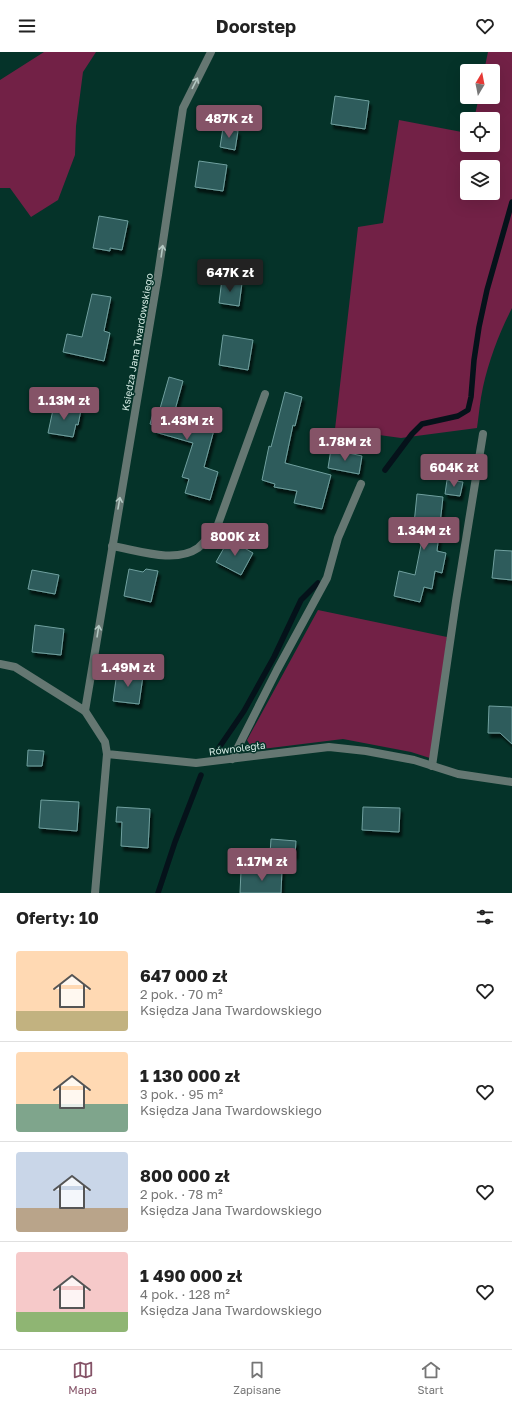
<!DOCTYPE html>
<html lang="pl">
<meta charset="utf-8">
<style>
:root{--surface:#fff;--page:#f6f6f6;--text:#222;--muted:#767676;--line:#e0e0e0;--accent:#855367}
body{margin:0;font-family:"Golos Text",sans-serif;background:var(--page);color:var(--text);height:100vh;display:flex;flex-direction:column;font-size:15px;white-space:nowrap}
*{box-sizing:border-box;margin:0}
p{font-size:13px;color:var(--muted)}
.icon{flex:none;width:22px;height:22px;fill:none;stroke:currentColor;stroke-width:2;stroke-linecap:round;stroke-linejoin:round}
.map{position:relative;height:841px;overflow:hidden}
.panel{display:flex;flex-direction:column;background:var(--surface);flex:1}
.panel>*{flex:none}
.needle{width:26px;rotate:10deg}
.fabs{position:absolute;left:460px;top:12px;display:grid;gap:8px}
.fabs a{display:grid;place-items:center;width:40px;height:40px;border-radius:4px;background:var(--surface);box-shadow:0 4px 16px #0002;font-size:20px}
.price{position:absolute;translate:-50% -34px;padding:0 9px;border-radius:4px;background:var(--accent);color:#fff;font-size:13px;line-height:26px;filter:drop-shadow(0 1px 2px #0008)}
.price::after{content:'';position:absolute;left:50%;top:24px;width:12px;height:9px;margin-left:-6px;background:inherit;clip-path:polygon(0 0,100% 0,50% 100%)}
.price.active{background:#222;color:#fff}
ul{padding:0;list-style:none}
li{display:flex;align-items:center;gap:12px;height:100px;padding:0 16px}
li+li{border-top:1px solid var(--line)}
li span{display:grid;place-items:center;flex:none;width:112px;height:80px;border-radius:4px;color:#555}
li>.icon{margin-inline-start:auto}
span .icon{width:48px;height:48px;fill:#fffc;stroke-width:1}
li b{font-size:17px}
h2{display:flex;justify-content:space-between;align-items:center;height:48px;padding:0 16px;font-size:17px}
header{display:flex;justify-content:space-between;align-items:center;height:52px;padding:0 16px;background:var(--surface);font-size:18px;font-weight:700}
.tab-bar{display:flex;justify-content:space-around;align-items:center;height:56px;border-top:1px solid var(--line);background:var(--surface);font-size:11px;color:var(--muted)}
.tab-bar a{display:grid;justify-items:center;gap:2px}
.tab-bar .active{color:var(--accent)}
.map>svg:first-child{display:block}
.green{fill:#722146;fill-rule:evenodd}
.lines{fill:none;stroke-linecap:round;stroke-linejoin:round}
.stream{stroke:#05121a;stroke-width:5.5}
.building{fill:#2d5b5b;stroke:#70a09f;filter:url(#shadow)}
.lane{stroke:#657772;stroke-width:8}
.street{stroke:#657772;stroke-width:8}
.oneway{stroke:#b3c8c2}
.labels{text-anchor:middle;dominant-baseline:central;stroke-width:3;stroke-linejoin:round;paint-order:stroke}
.street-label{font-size:10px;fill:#d5ebe4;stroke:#053329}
</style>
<header><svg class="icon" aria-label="menu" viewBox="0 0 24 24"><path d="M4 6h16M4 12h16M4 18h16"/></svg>Doorstep<svg class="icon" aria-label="heart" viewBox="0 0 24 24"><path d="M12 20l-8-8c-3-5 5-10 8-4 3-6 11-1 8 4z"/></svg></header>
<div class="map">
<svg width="512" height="841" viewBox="0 0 512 841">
<defs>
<filter id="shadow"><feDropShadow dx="2.5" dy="4.5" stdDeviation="1" flood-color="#0009"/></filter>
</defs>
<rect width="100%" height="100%" fill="#053329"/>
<g class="green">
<polygon points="44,0 96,0 83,20 76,74 75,103 58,148 31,165 10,136 0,136 0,28"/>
<path d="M488,0H512V256C499,281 489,308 483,335C480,348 479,362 477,376L401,386L335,377L358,175L383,171L399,68L467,81V93H493V67H474L479,45H493V19H484ZM467,115H493V141H467Z"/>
<polygon points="318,558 447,585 433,707 411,700 343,687 253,698 247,688"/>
</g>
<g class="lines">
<g class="stream">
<polyline points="385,418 412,382 422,372 458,364 468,358 471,345 474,308 479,275 487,238 512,150"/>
<polyline points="216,700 244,659 274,605 301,548 318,531"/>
<polyline points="158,841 175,790 201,723"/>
</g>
</g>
<g class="building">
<polygon points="335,44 369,49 365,77 331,72"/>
<polygon points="223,76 238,79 235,98 220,95"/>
<polygon points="199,109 227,113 223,139 195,135"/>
<polygon points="99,164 128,169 122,198 110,196 110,199 93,196"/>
<polygon points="222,227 242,231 239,254 219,251"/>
<polygon points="92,242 111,245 104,279 110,281 104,309 63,300 67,282 82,285"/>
<polygon points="223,283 253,288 248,318 219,313"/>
<polygon points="169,325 183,329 175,358 189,362 186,371 214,378 204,415 218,420 210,448 185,441 189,427 182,425 193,391 155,380 156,374 150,372 154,358 159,360"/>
<polygon points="285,340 302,345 295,374 293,373 285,411 331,423 322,457 294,451 297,439 274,435 275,432 262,428 269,394 271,395"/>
<polygon points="54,353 81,358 78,373 76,372 73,385 48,381"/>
<polygon points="331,397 362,404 359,422 328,416"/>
<polygon points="447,428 463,430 460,444 445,442"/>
<polygon points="417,442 443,445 437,499 446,501 442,521 435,519 432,537 424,535 420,550 394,544 399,519 415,523 425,473 414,472"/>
<polygon points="229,487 253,501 241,523 216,510"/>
<polygon points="495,498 512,499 512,528 492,526"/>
<polygon points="129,517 143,520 146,517 158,519 151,550 124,544"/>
<polygon points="32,518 59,523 55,542 28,537"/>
<polygon points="35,573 64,577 61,603 32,600"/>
<polygon points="117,620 143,624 139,652 113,649"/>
<polygon points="489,654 512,655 512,692 500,681 488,681"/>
<polygon points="28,698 44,699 42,714 27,714"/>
<polygon points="41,748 79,750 77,779 39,776"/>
<polygon points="117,755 150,757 148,796 121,794 122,770 116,770"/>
<polygon points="363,755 400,756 399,780 362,778"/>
<polygon points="271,787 296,789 295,803 270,802"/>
<polygon points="268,816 282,817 281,841 240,841 241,819 267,821"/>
</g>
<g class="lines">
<g class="lane">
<path d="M112,494C137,498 175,512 198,496C205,490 211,482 217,475L265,342"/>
<polyline points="232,707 277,618 327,526 338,486 361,432"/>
<polyline points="432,714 456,549 483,382"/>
</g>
<g class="street">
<polyline points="0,612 15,615 85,659 105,690 107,702 196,711 329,695 366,699 414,708 458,722 512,730"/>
<polyline points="85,659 158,223 183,56 211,0"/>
<polyline points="95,841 107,702"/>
</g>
</g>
<defs><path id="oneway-shaft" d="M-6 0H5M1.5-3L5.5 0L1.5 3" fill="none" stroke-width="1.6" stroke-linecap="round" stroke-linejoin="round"/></defs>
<g class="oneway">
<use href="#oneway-shaft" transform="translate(195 31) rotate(-63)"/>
<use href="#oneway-shaft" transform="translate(162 199) rotate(-82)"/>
<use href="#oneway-shaft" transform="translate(119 451) rotate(-80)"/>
<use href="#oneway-shaft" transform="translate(98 579) rotate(-81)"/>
</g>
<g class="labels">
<g class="street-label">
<text transform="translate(137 290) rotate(-80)">Księdza Jana Twardowskiego</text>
<text transform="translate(237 696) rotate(-7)">Równoległa</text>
</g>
</g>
</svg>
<div class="fabs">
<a><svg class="needle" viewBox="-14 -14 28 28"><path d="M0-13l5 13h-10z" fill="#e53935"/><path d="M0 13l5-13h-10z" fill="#767676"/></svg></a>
<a><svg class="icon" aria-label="locate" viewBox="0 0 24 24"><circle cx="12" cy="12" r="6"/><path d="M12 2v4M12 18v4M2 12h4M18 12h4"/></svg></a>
<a><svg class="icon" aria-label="layers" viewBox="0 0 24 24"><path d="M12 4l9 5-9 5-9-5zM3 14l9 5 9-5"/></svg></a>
</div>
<b class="price" style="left:229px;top:87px">487K zł</b>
<b class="price active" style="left:230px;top:241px">647K zł</b>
<b class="price" style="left:64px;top:369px">1.13M zł</b>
<b class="price" style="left:187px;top:389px">1.43M zł</b>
<b class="price" style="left:345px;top:410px">1.78M zł</b>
<b class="price" style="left:454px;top:436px">604K zł</b>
<b class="price" style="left:424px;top:499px">1.34M zł</b>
<b class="price" style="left:235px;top:505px">800K zł</b>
<b class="price" style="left:128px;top:636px">1.49M zł</b>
<b class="price" style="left:262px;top:830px">1.17M zł</b>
</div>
<section class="panel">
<h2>Oferty: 10<svg class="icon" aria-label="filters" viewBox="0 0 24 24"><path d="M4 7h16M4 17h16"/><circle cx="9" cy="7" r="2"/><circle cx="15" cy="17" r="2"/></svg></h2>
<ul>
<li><span style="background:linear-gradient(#ffd9b3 75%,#c2b280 0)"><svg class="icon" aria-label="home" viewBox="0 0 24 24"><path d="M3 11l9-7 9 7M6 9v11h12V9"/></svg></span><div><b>647 000 zł</b><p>2 pok. · 70 m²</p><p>Księdza Jana Twardowskiego</p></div><svg class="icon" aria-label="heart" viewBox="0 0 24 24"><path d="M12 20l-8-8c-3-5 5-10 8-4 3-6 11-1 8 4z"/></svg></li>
<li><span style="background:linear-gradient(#ffd9b3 65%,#7fa58c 0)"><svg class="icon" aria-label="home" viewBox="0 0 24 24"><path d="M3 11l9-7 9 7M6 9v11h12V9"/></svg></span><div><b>1 130 000 zł</b><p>3 pok. · 95 m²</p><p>Księdza Jana Twardowskiego</p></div><svg class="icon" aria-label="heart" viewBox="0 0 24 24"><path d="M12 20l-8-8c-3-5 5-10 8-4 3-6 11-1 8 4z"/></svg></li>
<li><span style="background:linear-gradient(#c9d6e8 70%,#b9a48a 0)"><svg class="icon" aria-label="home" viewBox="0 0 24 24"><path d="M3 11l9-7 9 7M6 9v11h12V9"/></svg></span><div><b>800 000 zł</b><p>2 pok. · 78 m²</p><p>Księdza Jana Twardowskiego</p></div><svg class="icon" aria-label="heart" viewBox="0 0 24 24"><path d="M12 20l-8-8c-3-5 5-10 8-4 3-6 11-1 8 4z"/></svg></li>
<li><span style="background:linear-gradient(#f6c9c9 75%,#8fb573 0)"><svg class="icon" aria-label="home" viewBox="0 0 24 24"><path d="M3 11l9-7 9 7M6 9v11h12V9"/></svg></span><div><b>1 490 000 zł</b><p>4 pok. · 128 m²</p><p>Księdza Jana Twardowskiego</p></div><svg class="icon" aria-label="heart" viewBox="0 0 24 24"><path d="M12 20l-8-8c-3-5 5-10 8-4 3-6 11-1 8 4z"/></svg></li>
</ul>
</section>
<nav class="tab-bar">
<a class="active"><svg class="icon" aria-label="map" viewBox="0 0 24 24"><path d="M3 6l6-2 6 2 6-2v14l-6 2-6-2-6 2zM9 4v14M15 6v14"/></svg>Mapa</a>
<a><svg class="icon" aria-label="saved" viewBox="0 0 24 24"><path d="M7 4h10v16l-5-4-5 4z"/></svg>Zapisane</a>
<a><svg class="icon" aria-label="home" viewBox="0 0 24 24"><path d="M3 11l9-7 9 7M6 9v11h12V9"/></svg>Start</a>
</nav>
